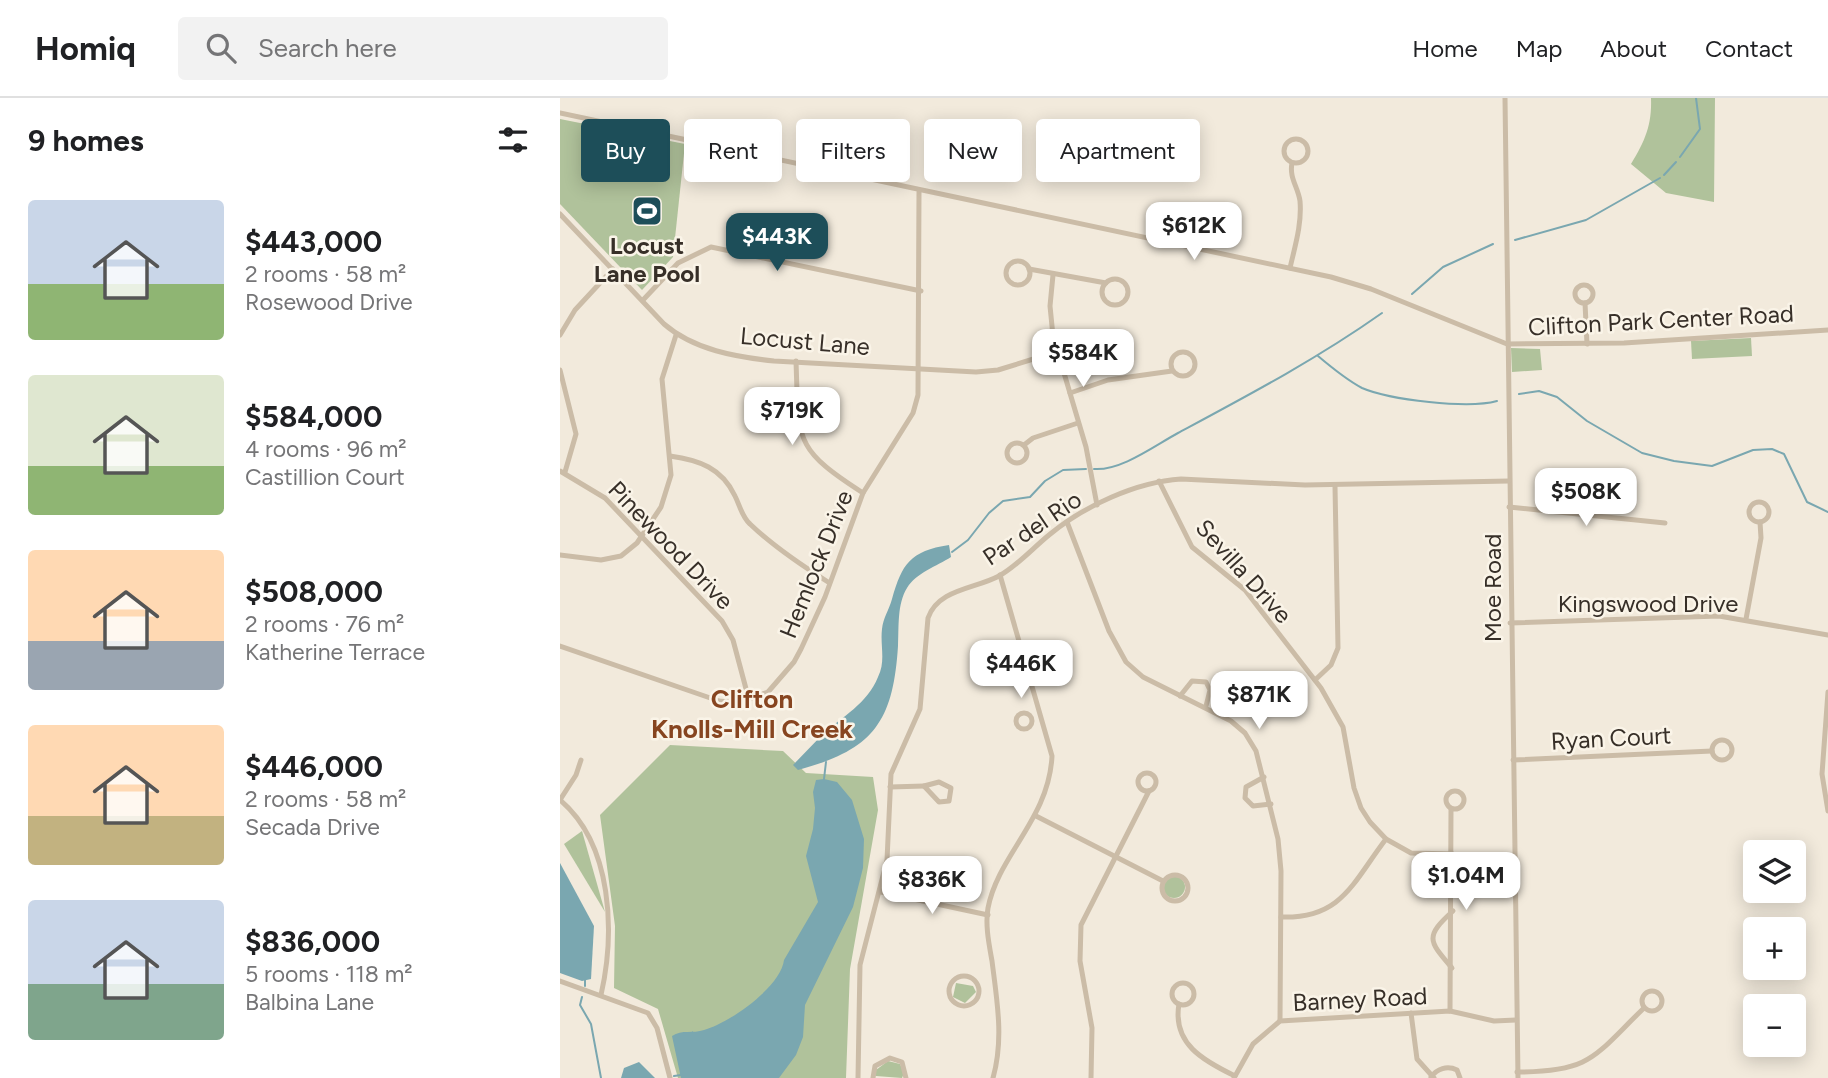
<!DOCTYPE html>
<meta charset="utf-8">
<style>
:root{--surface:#fff;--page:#f2f2f2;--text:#202124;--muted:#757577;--line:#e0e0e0;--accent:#1d4e59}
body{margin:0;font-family:Figtree,sans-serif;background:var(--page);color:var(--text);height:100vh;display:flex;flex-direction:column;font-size:26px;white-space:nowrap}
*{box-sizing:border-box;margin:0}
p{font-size:23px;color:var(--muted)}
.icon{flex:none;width:38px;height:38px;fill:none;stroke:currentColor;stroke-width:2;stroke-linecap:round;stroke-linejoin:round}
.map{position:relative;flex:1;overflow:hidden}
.sheet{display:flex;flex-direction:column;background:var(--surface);width:560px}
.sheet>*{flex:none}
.banner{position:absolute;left:21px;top:21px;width:665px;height:63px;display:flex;gap:14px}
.tools{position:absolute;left:1183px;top:742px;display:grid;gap:14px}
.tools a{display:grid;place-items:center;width:63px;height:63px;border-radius:7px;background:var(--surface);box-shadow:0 4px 18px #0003;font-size:35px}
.price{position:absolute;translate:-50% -60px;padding:0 16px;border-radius:14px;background:#fff;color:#222;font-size:23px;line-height:46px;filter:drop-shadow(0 2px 4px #0008)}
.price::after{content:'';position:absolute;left:50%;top:42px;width:21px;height:16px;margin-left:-10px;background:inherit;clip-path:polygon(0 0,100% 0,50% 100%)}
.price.active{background:var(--accent);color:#fff}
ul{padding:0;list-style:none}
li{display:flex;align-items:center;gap:21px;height:175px;padding:0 28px}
li span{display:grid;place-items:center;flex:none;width:196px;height:140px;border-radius:7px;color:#555}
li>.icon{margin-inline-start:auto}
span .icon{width:84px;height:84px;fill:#fffc;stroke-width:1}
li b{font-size:30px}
h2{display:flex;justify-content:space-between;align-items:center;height:84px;padding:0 28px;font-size:30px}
.pill{padding:0 24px;border-radius:7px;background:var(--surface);box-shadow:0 4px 18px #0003;font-size:24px;line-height:63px}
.pill.active{background:var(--accent);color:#fff}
header{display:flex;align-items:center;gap:42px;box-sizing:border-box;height:98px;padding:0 35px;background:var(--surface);border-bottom:2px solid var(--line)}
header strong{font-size:33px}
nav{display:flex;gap:38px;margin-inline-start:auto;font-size:24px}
.search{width:490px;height:63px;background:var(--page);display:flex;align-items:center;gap:18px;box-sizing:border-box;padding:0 24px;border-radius:7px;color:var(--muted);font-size:26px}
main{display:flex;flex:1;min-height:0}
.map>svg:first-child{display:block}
.green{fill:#b0c29b}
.water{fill:#7aa7b0}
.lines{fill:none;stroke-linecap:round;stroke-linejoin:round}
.stream{stroke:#7aa7b0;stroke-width:2}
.minor{stroke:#cbbca7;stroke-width:5}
.labels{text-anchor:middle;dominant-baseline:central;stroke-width:5;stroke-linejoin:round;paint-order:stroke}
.poi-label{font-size:24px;font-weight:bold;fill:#372f28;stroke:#faf4e8}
.street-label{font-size:24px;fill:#372f28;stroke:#faf4e8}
.neighbourhood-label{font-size:26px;font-weight:bold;fill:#874520;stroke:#faf4e8}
</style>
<header>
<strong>Homiq</strong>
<div class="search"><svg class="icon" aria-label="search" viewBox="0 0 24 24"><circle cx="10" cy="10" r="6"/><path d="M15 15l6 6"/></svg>Search here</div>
<nav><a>Home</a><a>Map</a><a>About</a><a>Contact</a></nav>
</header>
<main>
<section class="sheet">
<h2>9 homes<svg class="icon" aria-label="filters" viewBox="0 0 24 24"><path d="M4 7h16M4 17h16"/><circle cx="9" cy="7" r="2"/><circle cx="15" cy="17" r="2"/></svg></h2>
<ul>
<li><span style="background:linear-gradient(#c9d6e8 60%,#8fb573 0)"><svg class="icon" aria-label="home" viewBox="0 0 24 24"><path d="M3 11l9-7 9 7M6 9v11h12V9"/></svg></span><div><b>$443,000</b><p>2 rooms · 58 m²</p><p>Rosewood Drive</p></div></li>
<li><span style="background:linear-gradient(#dfe7d0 65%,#8fb573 0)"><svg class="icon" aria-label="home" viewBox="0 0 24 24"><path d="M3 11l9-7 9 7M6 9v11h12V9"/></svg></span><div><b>$584,000</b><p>4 rooms · 96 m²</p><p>Castillion Court</p></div></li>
<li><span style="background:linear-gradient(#ffd9b3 65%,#9aa5b1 0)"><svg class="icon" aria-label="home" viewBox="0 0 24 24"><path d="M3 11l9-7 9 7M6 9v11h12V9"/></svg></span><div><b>$508,000</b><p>2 rooms · 76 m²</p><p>Katherine Terrace</p></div></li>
<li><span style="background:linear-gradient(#ffd9b3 65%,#c2b280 0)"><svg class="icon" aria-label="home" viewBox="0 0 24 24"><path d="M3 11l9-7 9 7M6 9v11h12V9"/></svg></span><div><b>$446,000</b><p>2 rooms · 58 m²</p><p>Secada Drive</p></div></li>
<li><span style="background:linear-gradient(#c9d6e8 60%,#7fa58c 0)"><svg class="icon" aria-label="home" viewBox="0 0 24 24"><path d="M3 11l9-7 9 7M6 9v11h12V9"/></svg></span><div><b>$836,000</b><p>5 rooms · 118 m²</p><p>Balbina Lane</p></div></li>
</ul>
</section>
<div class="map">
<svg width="1268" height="980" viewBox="0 0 1268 980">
<rect width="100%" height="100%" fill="#f2eadc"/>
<g class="green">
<path d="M1091,0H1155L1154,104L1106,95L1071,66C1085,43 1092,27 1091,0Z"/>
<polygon points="0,21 125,46 113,159 82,192 0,106"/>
<polygon points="1191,240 1192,258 1132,261 1131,243"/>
<polygon points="951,250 980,251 982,272 952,274"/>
<polygon points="110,647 223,653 246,675 313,679 318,712 290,871 286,980 118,980 98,911 54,890 55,828 40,717"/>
<polygon points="22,733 45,814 4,746"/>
<circle cx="614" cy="789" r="11"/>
<polygon points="396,885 413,888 416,894 405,905 393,899"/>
<polygon points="328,963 340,966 344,975 342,980 316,978 316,972"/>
</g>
<g class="water">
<path d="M389,447L391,459C377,468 356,475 347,490C337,506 339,529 338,548C333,626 312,652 238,672L233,667C243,657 253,646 263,636C283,618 307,606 318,579C326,563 320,548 322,531C323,520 329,512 332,501C342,466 350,453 389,447Z"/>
<path d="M264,681L277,684L292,702L304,741L303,770L293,809L245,907L243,939L236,957L219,980H121L112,938C122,931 133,936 144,932C169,925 221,889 224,862L258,804L246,758L253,731L255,710L253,694L256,682Z"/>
<polygon points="0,765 34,828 31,881 22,883 0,875"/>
<polygon points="79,964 95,980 61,980 64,970"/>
</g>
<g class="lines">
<g class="stream">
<polyline points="1120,59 1140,31 1136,0"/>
<polyline points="1104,77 1116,64"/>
<polyline points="955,142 1026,122 1100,80"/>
<polyline points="852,196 883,169 933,146"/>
<path d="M758,258C771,269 787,282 802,290C830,302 908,311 937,303"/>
<polyline points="959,296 979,293 997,299 1027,323 1082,355 1114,363 1152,368 1193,352 1212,351 1224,356 1247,404 1268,414"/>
<path d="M534,371C561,373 594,348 618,335C687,298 757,261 822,215"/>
<polyline points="392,454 408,442 429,415 443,403 470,399 485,383 503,372 526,371"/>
<polyline points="264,681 266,664"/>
<polyline points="25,882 25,888"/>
<polyline points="22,899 20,907 31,926 41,980"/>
<polyline points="114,978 121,977"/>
</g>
<g class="minor">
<polyline points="945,0 958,980"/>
<polyline points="0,15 771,179 811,191 947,246 1064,245 1268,232"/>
<circle cx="736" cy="53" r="12"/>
<path d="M0,116L104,226C134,252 176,259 214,263L416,274L438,272L496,254"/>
<circle cx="458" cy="175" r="12"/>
<path d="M730,170C735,148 742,126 740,103C738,89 729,80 732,65"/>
<polyline points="469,171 546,185"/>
<polyline points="493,177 490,208 493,238 526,349 537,407"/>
<circle cx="555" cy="194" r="13"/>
<circle cx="1024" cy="196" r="9"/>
<polyline points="83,202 118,165 151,149 361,193"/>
<polyline points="1025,205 1027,246"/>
<polyline points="0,237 15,212 53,171"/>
<circle cx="623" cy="266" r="12"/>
<path d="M236,263C239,343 233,350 303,395"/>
<polyline points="0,272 16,336 5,374"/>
<polyline points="510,295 548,282 612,273"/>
<circle cx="457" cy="355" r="10"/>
<polyline points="464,347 473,340 518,325"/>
<path d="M110,358C139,362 162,370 175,398C180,408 182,419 190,426C214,449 241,467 268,484"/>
<polyline points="0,373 45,400 162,523 173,542 189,602"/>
<polyline points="599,383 632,449 685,492 761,590 783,629 794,690 801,710 810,724 826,741 851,755 893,756"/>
<circle cx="1199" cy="414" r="10"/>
<polyline points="949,409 1105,425"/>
<polyline points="507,424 549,533 566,564 583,579 671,623 685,635 696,653 718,741 721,773 720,923"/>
<polyline points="0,457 41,462 61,458 77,445 101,409 111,377 102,281 116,237"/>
<polyline points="1186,521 1201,440 1200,424"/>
<polyline points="950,525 1159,518 1268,537"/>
<polyline points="0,548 159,603 178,605 208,594 234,564 241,551 265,499 303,395 353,315 358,297 359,94"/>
<polyline points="755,582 771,567 778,550 775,388"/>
<polyline points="1268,594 1262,676 1268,713"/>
<polyline points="620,598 632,583 646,584 650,592 646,608"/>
<circle cx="464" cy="623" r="8"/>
<circle cx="1162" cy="652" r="10"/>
<polyline points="953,662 1152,653"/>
<circle cx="587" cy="684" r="9"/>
<polyline points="704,679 686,689 685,700 693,708 711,706"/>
<polygon points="379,684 391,690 389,703 379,704 364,688"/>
<polyline points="330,689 364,688"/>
<circle cx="895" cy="702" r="9"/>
<path d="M0,702C53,747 55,835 41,897"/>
<polyline points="0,702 16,677 21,662"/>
<polyline points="476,718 603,783"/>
<circle cx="615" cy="790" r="13"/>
<polyline points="321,794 428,817"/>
<path d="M721,819C782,821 793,784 826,741"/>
<path d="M892,870C869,843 864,839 893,813"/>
<circle cx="404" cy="893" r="15"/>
<polyline points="0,883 88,915 97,930 110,980"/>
<circle cx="623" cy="896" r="11"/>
<circle cx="1092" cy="903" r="10"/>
<path d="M619,906C612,946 644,963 675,978"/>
<polyline points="890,913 891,711"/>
<polyline points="851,915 857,961 874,980"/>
<path d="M957,974C1032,974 1034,958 1084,910"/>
<path d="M871,979C877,971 887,967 897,972L900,980"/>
<path d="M298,980L300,867L327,762L331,676L360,611L368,520C378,491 415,491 439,478C457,468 473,450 489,437C524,408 576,384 621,381L745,387L949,383"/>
<polyline points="313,980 315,968 330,960 342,964 346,980"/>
<path d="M433,980C444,941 437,903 432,863C429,846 425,827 428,810C438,757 489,721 492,658L440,477"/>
<polyline points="531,980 532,930 520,863 521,827 589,693"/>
<polyline points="674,980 693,946 720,923 890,913 934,923 956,922"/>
</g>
</g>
<defs>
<g id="stadium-square" transform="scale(1.575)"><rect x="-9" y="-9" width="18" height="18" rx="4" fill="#1d4e59" stroke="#faf4e8"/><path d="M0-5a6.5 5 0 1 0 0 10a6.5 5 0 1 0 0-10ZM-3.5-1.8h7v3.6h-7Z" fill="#fff"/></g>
</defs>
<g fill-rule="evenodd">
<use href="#stadium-square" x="87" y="113"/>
</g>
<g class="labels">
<g class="poi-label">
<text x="87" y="147">Locust<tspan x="87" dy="28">Lane Pool</tspan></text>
</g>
<g class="street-label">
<text transform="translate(1101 222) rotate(-3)">Clifton Park Center Road</text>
<text transform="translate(245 243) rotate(5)">Locust Lane</text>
<text transform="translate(472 430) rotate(-34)">Par del Rio</text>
<text transform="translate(111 447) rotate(46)">Pinewood Drive</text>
<text transform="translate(256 466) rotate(-68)">Hemlock Drive</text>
<text transform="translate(684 473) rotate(48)">Sevilla Drive</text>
<text transform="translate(932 490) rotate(-90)">Moe Road</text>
<text x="1088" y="505">Kingswood Drive</text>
<text transform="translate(1051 640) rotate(-3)">Ryan Court</text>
<text transform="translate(800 901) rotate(-3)">Barney Road</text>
</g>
<g class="neighbourhood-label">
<text x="192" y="601">Clifton<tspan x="192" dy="30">Knolls-Mill Creek</tspan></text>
</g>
</g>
</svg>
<div class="tools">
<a><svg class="icon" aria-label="layers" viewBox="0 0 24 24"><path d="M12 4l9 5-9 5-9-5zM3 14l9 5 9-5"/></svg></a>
<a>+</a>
<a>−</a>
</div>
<b class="price" style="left:634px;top:164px">$612K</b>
<b class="price active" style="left:217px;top:175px">$443K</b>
<b class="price" style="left:523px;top:291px">$584K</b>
<b class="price" style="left:232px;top:349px">$719K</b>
<b class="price" style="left:1026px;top:430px">$508K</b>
<b class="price" style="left:461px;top:602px">$446K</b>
<b class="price" style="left:699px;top:633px">$871K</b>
<b class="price" style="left:906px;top:814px">$1.04M</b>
<b class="price" style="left:372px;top:818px">$836K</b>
<div class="banner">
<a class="pill active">Buy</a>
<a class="pill">Rent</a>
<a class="pill">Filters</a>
<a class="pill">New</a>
<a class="pill">Apartment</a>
</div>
</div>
</main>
